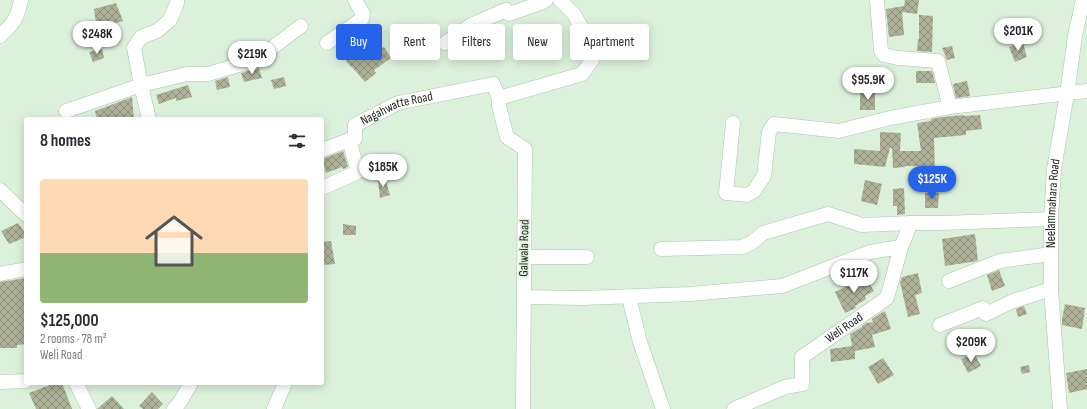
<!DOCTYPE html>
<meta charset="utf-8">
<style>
:root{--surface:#fff;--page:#f2f2f3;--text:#2b2b33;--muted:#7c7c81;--line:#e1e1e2;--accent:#2563eb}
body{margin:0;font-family:"Sofia Sans Condensed",sans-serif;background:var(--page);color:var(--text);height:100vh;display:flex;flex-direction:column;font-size:15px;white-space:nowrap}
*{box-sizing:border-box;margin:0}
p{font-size:13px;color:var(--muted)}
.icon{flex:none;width:22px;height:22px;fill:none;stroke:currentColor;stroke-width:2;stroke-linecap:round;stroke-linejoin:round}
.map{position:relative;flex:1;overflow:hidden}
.side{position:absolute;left:24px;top:117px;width:300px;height:268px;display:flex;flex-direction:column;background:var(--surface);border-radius:4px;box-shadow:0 2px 10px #0003}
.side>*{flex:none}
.banner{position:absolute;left:336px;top:24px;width:380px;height:36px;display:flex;gap:8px}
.price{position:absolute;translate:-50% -34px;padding:0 9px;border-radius:14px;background:#fff;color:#222;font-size:13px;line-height:26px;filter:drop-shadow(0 1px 2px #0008)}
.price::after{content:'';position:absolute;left:50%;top:24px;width:12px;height:9px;margin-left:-6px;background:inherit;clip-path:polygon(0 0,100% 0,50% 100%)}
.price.on{background:var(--accent);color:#fff}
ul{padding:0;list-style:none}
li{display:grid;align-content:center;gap:8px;height:212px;padding:0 16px}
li+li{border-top:1px solid var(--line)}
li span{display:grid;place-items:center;height:124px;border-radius:4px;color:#555}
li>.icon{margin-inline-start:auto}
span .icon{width:72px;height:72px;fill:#fffc;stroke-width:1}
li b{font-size:17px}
h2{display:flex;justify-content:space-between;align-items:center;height:48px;padding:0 16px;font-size:17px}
.tag{padding:0 14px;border-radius:4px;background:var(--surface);box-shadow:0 2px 10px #0003;font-size:14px;line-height:36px}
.tag.on{background:var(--accent);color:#fff}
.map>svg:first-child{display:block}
.building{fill:url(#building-cross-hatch)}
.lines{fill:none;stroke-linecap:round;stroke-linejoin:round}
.minor-casing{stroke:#adc1ae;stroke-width:15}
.minor{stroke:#fff;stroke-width:14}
.labels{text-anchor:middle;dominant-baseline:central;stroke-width:3;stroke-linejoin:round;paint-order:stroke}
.street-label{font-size:13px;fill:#212821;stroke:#dcf1dc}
</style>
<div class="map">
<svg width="1087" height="409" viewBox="0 0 1087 409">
<defs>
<pattern id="building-cross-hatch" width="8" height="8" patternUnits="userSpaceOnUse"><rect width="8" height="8" fill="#aeb198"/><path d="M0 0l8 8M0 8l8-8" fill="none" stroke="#8d907c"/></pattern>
</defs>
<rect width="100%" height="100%" fill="#dcf1dc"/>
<g class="building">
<polygon points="905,0 919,0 917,14 902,12 904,35 889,37 886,9 904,6"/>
<polygon points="116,3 123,21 97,29 94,9"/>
<polygon points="919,15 933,16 932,52 917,51 918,39 919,39"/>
<polygon points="369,25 373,34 354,43 366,60 384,47 391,58 374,70 376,73 365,82 352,67 351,67 346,61 347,60 337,46"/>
<polygon points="1023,43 1027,57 1015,62 1009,47"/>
<polygon points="952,46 955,58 947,60 942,48"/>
<polygon points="102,49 104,58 93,62 89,52"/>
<polygon points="259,68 262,78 244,82 241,73"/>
<polygon points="916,71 932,71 935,83 916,83"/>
<polygon points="228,77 230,87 217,90 215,81"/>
<polygon points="284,77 286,86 274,89 271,80"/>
<polygon points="967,81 970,96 956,98 953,84"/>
<polygon points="188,85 192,97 176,101 176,98 159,104 156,95"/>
<rect x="860" y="92" width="15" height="18"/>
<polygon points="132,97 134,119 97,119 95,111"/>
<polygon points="963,115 964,116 980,115 982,129 966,131 966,135 934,138 935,174 922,175 922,166 905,166 905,167 893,168 892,148 890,148 885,167 854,164 854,149 880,151 880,132 901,133 900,151 921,151 917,123 931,121 931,119 943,117"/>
<polygon points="343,151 348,167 343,169 342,167 326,173 322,159"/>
<polygon points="385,178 390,195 380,198 378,180"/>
<polygon points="865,180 882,184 877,205 861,201"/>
<polygon points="904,188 905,214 897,215 897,206 893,206 893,189"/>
<polygon points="925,193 939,193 938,208 925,208"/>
<polygon points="18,223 26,234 26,237 9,244 1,231"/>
<polygon points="343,224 356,226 356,235 343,235"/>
<polygon points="975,234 978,261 945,266 942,239"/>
<polygon points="331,241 335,264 322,265 322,242"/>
<polygon points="999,270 1005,286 992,291 987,275"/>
<polygon points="918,273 922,293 915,295 920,314 908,317 900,282 902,277"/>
<polygon points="864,275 874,291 865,296 866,299 855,306 856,308 845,313 835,292 847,286"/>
<polygon points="26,278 26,344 17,345 17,348 0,348 0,282"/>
<polygon points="1065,304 1085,308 1082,329 1062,325 1062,319"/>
<polygon points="1024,306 1027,314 1018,317 1016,309"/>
<polygon points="885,311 891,329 872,335 875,347 855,351 855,359 831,362 830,349 852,346 850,334 862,327 862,326 866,323 873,322 872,319 881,313"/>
<polygon points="974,353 981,366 968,373 961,359"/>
<polygon points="883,358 894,375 878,384 868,367"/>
<polygon points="1029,365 1030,372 1022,374 1020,367"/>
<polygon points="1087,369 1087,389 1069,393 1066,373"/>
<polygon points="55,383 62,383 72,409 36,409 29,393"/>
<polygon points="152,392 163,404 158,409 143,409 139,406"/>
<polygon points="112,396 124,409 97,409"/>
</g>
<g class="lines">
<g class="minor-casing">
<g id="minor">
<polyline points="877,0 881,51 884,55 898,58 938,61 950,107"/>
<path d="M0,36C14,23 17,19 21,0"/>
<polyline points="327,43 362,19 363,14 355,0"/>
<polyline points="445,43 471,25 506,10 509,14 541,3 546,0"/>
<polyline points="499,98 582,74 592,60 591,43 573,13 560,0"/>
<polyline points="66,111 141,85 187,74 208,74 256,60 301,26"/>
<polyline points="149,119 141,85 134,48 141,37 157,31 170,20 177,3 177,0"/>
<polyline points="733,123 726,193 747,195 754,191 764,176 769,132 774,124 839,131 890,118 950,107 1087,91"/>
<polyline points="322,150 349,140"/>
<path id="s1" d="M322,188L358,172L349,140L355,139V125L398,103L493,84L499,98V106L507,137L525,149L523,409"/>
<polyline points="0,190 26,215"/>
<path d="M661,249L742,247C751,244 756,240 763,233L828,214L862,225L911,223"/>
<polyline points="525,257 587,257"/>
<polyline points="0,274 26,269"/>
<polyline points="949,281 1000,261 1051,254"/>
<polyline points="524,297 583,298 690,294 782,286 870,252 901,247"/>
<polyline points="629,297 640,342 663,409"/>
<polyline points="940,325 983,308 986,314 1013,301 1051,289"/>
<polyline points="0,382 26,381"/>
<polyline points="76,383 89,409"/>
<polyline points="174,409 180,402 191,383"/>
<polyline points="274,409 285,383"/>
<path id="s2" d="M734,409L785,387L802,384V357L887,298L901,247L911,223H942L1051,219"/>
<path id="s3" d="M1060,409L1051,289V219L1054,169L1067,94L1075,36L1083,0"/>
</g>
</g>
<use href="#minor" class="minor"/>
</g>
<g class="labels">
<g class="street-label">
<text stroke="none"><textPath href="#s1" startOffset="138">Nagahwatte Road</textPath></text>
<text stroke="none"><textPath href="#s3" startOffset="206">Neelammahara Road</textPath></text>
<text transform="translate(524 248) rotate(-89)">Galwala Road</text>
<text stroke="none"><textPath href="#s2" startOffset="151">Weli Road</textPath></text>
</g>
</g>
</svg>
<b class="price" style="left:1018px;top:52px">$201K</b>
<b class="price" style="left:97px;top:55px">$248K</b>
<b class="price" style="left:252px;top:75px">$219K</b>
<b class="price" style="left:868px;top:101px">$95.9K</b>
<b class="price" style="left:383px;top:188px">$185K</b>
<b class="price on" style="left:932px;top:200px">$125K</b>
<b class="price" style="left:854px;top:294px">$117K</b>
<b class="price" style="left:971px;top:363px">$209K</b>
<div class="banner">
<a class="tag on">Buy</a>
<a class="tag">Rent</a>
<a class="tag">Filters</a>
<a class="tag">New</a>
<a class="tag">Apartment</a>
</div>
<section class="side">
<h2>8 homes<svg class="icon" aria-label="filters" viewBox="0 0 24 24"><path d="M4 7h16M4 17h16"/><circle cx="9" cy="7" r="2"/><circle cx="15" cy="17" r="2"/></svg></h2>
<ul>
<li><span style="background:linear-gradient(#ffd9b3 60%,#8fb573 0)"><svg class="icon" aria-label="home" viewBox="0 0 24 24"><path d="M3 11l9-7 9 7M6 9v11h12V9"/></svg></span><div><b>$125,000</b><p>2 rooms · 78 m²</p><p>Weli Road</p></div></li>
</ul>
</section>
</div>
